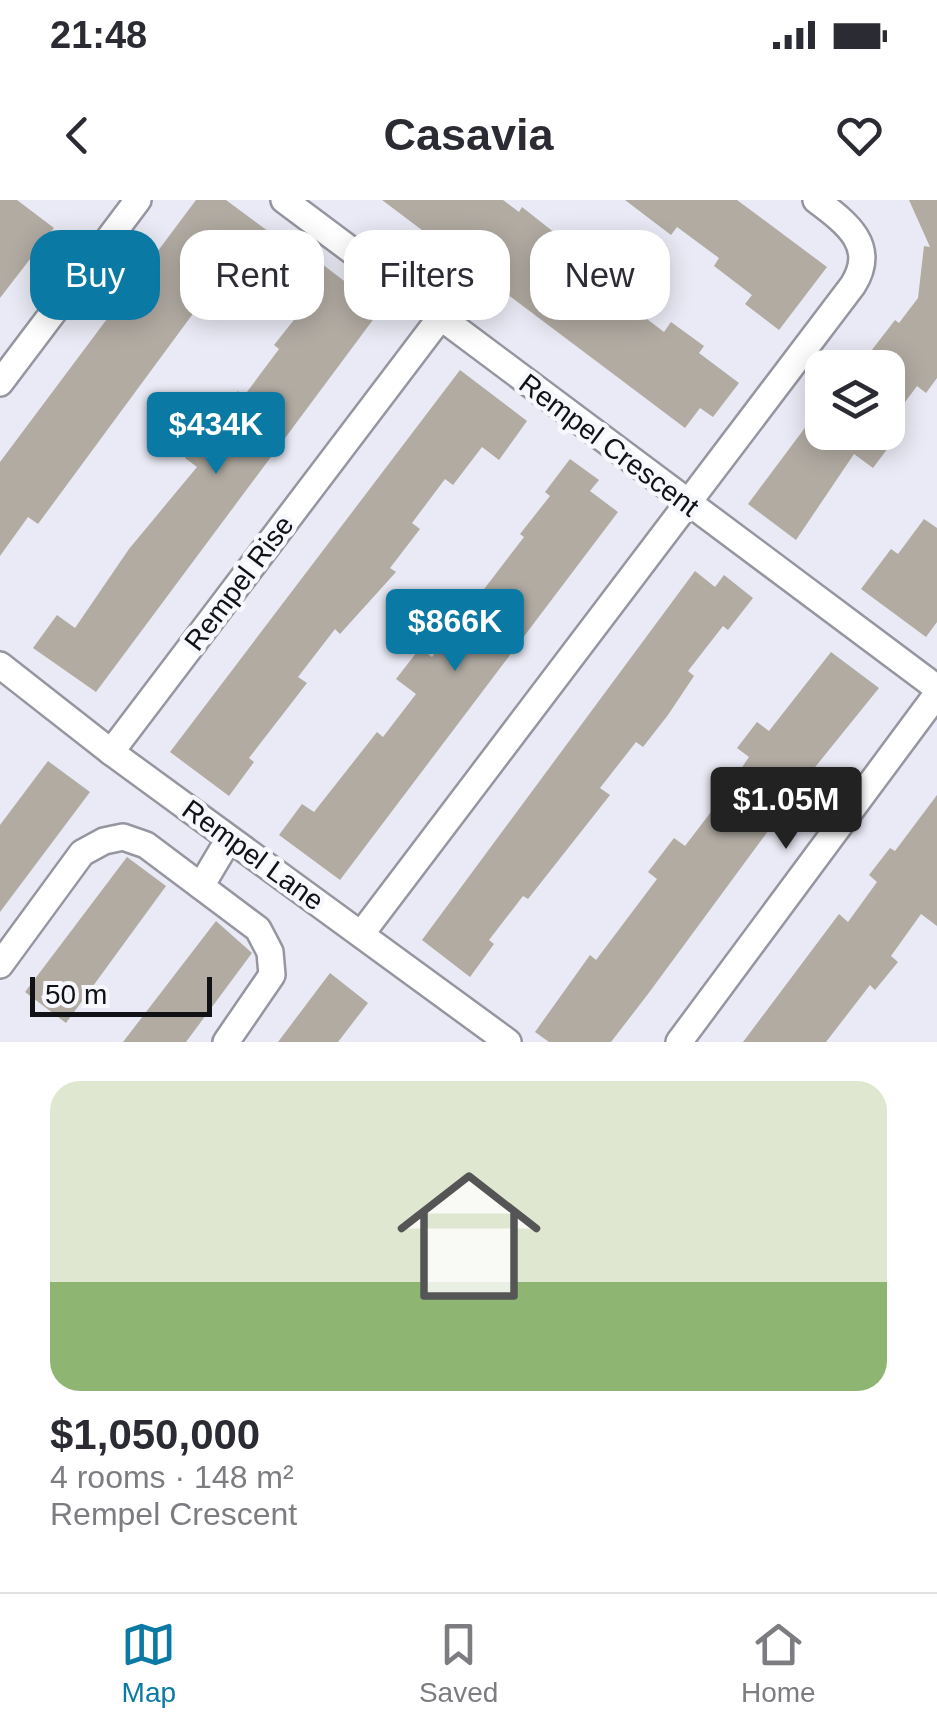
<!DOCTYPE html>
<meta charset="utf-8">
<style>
:root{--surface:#fff;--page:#f7f7f7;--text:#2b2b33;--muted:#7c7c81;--line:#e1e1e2;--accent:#0a79a3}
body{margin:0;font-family:Helvetica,sans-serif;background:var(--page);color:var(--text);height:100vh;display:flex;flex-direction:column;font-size:38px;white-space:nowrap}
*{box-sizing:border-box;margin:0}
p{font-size:32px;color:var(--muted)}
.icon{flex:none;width:55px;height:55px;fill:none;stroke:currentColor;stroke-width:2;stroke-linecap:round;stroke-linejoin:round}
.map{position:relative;height:842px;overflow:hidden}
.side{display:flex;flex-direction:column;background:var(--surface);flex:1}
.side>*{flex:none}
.guide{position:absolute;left:30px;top:30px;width:878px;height:90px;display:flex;gap:20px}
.tools{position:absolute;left:805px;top:150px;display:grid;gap:20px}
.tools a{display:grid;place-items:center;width:100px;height:100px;border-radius:20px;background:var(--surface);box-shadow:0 5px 25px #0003;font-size:50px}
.scale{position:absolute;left:30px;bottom:25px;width:182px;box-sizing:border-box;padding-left:10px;border:5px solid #111215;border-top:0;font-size:28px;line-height:35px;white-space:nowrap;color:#111215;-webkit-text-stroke:8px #f7f8fe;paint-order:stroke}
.price{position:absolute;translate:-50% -85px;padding:0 22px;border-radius:10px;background:var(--accent);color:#fff;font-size:32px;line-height:65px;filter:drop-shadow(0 2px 5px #0008)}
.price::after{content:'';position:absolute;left:50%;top:60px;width:30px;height:22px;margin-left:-15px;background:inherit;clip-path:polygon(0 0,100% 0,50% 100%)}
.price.on{background:#222;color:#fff}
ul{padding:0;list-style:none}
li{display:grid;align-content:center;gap:20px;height:530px;padding:0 50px}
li+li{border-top:2px solid var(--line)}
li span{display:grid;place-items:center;height:310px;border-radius:30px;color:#555}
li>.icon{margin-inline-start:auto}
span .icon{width:180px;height:180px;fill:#fffc;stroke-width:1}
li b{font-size:42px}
.chip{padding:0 35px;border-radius:30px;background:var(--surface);box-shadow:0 5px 25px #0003;font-size:35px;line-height:90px}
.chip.on{background:var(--accent);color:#fff}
.status{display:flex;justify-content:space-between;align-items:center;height:70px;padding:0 50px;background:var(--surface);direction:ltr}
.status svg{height:28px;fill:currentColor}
header{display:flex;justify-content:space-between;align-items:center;height:130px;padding:0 50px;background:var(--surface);font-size:45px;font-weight:700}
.dock{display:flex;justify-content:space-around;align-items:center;height:140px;border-top:2px solid var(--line);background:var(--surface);font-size:28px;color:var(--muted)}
.dock a{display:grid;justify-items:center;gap:5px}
.dock .on{color:var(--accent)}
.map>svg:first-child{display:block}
.building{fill:#b1aba2}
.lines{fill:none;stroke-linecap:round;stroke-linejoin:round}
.minor-casing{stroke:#95969f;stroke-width:30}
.minor{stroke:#fff;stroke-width:25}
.labels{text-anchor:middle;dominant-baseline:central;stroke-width:9;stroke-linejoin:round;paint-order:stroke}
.street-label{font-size:28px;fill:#111215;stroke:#f7f8fe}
</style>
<div class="status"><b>21:48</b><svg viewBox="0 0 49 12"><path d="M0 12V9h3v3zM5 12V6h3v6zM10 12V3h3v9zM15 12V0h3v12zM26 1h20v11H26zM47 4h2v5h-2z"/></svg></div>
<header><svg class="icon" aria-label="back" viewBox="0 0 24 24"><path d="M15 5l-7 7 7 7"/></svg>Casavia<svg class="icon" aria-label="heart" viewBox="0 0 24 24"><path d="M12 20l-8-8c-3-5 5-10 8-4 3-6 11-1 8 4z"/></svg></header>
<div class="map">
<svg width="937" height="842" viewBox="0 0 937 842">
<rect width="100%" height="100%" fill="#e9eaf5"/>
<g class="building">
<polygon points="0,0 17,0 54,28 0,98"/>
<polygon points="196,0 226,0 268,31 243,64 234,58 38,324 28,317 0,356 0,262"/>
<polygon points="382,0 503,0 519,12 522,7 589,60 584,67 622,100 664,132 671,122 704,146 699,153 739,183 713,217 700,208 685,228"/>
<polygon points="625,0 737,0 827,67 779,130 745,104 752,95 714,66 719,58 677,27 671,35"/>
<polygon points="909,0 937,0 937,178 926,193 917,186 888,225 888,168 858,168 895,120 899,123 918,98 924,46 930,47"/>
<polygon points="318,61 381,109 96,492 33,448 57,415 75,428 129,349 197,267 185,258 238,191 244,196 279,149 274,145 301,111 288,101"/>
<polygon points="460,170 527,221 499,260 482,247 453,285 445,279 412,323 420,329 390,368 396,372 340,434 335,429 298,477 307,483 249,558 254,562 229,596 170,552"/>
<polygon points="822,205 822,232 900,232 873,268 854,254 796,340 748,304"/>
<polygon points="570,259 599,280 590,291 618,312 340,680 279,635 302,604 314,612 377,532 383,537 416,494 396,479 420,448 432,457 524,337 520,334 550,296 545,292"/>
<polygon points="924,319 937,328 937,422 926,437 861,389 891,349 898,354"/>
<polygon points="695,371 715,387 724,375 753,398 728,430 723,426 688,471 694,476 668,515 643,547 636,542 600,588 610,595 528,699 523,696 489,740 494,744 470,777 422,740"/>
<polygon points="831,452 879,488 816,566 648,794 611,842 549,842 535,832 590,755 596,760 657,679 648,672 674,638 685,646 717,604 749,557 737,548 757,522 769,531"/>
<polygon points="48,561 90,592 0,712 0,625"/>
<polygon points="937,595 937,726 921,714 891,756 898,762 875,790 870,785 826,842 743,842 839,714 848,722 877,682 869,675 890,648 895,651"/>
<polygon points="127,657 166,686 66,823 25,792"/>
<polygon points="216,721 252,753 186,842 123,842"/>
<polygon points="330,773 368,803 338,842 278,842"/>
</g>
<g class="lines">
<g class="minor-casing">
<g id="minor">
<polyline points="284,0 937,488"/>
<polyline points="0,183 138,0"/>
<polyline points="0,465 111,552 508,842"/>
<polyline points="111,552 440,118"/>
<polyline points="201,686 229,639"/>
<path d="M362,733L853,85C877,46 848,24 816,0"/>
<polyline points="0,765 82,653 104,641 123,637 146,645 258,729 270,752 272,775 226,842"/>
<polyline points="679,842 937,494"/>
</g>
</g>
<use href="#minor" class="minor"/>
</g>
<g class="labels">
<g class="street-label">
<text transform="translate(609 245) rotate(37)">Rempel Crescent</text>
<text transform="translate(239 383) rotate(-53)">Rempel Rise</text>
<text transform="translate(253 655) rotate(36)">Rempel Lane</text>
</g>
</g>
</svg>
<div class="tools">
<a><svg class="icon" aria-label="layers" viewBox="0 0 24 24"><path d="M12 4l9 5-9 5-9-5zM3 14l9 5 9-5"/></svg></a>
</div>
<div class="scale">50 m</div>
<b class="price" style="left:216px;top:277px">$434K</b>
<b class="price" style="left:455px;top:474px">$866K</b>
<b class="price on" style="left:786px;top:652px">$1.05M</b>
<div class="guide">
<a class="chip on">Buy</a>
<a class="chip">Rent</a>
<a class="chip">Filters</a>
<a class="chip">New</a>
</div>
</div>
<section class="side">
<ul>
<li><span style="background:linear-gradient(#dfe7d0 65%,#8fb573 0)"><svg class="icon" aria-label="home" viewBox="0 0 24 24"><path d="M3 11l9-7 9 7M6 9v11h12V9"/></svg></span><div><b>$1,050,000</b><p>4 rooms · 148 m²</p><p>Rempel Crescent</p></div></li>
</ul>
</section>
<nav class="dock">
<a class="on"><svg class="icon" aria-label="map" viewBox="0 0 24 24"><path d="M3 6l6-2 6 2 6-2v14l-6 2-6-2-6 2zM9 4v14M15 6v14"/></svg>Map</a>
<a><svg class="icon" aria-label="saved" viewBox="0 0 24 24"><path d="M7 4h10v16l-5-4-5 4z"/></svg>Saved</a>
<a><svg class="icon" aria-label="home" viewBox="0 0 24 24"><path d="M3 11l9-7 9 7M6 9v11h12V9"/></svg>Home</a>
</nav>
